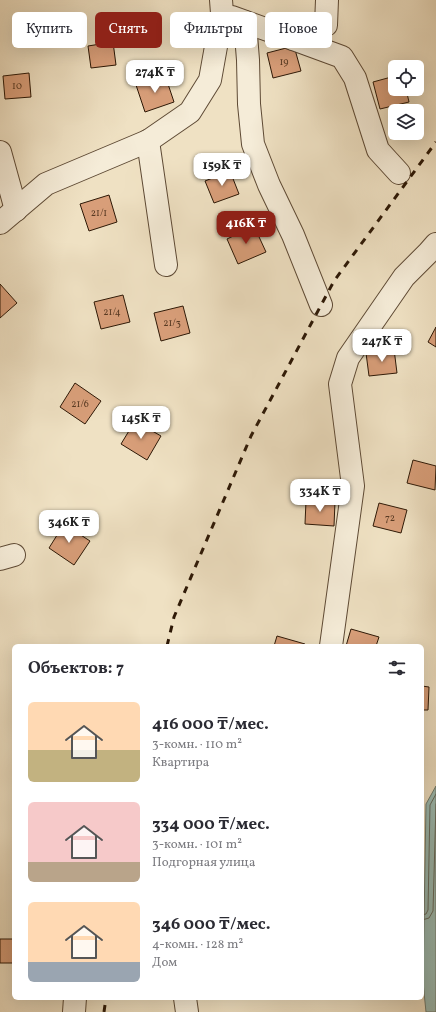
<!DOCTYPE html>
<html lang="ru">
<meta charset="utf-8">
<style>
:root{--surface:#fff;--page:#f7f7f7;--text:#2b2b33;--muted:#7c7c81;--accent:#8f2418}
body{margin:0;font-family:Vollkorn,serif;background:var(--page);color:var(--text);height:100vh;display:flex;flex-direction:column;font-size:15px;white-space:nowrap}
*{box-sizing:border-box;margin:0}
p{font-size:13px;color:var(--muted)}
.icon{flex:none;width:22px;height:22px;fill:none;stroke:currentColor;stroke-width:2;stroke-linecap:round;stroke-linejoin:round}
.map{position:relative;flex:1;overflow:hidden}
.panel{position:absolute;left:12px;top:644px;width:412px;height:356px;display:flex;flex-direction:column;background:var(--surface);border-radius:6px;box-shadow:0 4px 16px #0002}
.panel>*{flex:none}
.guide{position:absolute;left:12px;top:12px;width:412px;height:36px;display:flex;gap:8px}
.controls{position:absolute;left:388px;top:60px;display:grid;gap:8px}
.controls a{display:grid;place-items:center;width:36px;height:36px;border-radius:6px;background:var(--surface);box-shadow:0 4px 16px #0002;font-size:20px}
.price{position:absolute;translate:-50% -34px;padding:0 9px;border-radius:8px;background:#fff;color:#222;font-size:13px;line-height:26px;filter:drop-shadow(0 1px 2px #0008)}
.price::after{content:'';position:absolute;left:50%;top:24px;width:12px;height:9px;margin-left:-6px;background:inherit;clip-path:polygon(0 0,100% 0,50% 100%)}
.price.selected{background:var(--accent);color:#fff}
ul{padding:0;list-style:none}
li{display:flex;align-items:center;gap:12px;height:100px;padding:0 16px}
li span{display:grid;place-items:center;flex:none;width:112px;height:80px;border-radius:6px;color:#555}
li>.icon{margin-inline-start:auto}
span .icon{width:48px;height:48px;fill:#fffc;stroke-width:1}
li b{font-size:17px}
h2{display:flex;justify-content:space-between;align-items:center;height:48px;padding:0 16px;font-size:17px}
.pill{padding:0 14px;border-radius:6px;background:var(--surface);box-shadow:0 4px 16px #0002;font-size:14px;line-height:36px}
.pill.selected{background:var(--accent);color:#fff}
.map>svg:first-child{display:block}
.water{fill:#9abdb6;stroke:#6e7b70}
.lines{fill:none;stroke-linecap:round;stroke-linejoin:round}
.shore{stroke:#646a5e;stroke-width:1}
.building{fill:#d89e79;stroke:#2d1806}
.minor-casing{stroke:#5e4a35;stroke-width:24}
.minor{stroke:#f5ecd8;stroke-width:22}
.rail{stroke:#2d1806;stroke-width:3;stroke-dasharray:7 7;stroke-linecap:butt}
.labels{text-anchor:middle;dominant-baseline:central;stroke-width:3;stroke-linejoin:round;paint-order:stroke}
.number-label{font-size:10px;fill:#583a23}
</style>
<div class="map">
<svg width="436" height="1012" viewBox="0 0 436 1012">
<rect width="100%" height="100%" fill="#efe1c3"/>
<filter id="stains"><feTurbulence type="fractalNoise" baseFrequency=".005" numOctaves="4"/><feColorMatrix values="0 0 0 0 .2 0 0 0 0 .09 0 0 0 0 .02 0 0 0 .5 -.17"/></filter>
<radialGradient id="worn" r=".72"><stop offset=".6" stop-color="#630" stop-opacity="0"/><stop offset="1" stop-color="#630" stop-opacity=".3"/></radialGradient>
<polygon class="water" points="436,786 436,1012 426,1012 423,982 426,804"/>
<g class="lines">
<g class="shore">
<polyline points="422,915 426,914 428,910 430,805 436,794"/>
<polyline points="422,920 429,918 433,911 436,804"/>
</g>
</g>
<g class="building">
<polygon points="113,42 116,65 91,68 88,46"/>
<polygon points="294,46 301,71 273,78 267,53"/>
<polygon points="29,73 31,97 5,99 3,76"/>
<polygon points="165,75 174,102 145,112 136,85"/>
<polygon points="395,76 395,89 406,89 409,102 380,109 373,82"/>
<polygon points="230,171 239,194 214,203 205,181"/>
<polygon points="109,195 117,222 89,231 80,204"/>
<polygon points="254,226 266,252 238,264 227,239"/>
<polygon points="0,284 17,303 0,318"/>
<polygon points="123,295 130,322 101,329 94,302"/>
<polygon points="183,306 190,333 161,341 154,313"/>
<polygon points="436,327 436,347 428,342"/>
<polygon points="394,349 397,373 369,376 366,353"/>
<polygon points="75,383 101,401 85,424 60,407"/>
<polygon points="135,421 161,436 147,460 121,444"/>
<polygon points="413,460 436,466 435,490 407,483"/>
<polygon points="306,501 335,502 334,526 305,524"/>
<polygon points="379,503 407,510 401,533 373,526"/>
<polygon points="64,524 90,541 74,565 49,548"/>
<polygon points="351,629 379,637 376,646 346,646"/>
<polygon points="277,636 305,644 304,646 274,646"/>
<polygon points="422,686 429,687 428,710 422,710"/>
<rect x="0" y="939" width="14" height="24"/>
</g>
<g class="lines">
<g class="minor-casing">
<g id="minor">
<polyline points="232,17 293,39 326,25 327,0"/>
<polyline points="245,22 248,60 249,104 253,144 269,185 293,235 321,305"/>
<polyline points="293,39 342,57 355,78 378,150 399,173"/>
<polyline points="148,141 166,265"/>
<polyline points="0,152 16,210"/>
<polyline points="0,223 46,184 148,141 190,112 210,80 222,13 221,0"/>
<polyline points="0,559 14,555"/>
<polyline points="331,646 353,486 340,384 348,358 404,277 429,252 436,244"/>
<polyline points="185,998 187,1012"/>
<polyline points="74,1012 75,998"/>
</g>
</g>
<use href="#minor" class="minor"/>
<g class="rail">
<polyline points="167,646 174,617 251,436 334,281 436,142"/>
<polyline points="104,1012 106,998"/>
</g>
</g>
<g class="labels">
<g class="number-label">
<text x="284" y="62">19</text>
<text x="17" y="86">10</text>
<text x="99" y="213">21/1</text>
<text x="112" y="312">21/4</text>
<text x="172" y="323">21/3</text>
<text x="80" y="404">21/6</text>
<text x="390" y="518">72</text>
</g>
</g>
<rect width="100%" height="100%" filter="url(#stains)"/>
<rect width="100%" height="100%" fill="url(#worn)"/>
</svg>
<div class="controls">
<a><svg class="icon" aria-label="locate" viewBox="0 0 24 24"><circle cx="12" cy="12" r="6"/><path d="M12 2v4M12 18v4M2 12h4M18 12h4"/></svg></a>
<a><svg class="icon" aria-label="layers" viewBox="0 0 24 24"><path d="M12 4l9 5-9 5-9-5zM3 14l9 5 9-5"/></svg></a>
</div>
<b class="price" style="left:155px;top:94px">274K ₸</b>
<b class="price" style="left:222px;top:187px">159K ₸</b>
<b class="price selected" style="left:246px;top:245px">416K ₸</b>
<b class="price" style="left:382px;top:363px">247K ₸</b>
<b class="price" style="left:141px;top:440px">145K ₸</b>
<b class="price" style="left:320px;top:513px">334K ₸</b>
<b class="price" style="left:69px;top:544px">346K ₸</b>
<div class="guide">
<a class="pill">Купить</a>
<a class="pill selected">Снять</a>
<a class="pill">Фильтры</a>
<a class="pill">Новое</a>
</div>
<section class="panel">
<h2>Объектов: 7<svg class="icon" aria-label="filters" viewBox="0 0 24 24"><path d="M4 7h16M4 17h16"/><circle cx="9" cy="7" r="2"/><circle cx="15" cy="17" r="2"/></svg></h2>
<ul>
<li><span style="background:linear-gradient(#ffd9b3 60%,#c2b280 0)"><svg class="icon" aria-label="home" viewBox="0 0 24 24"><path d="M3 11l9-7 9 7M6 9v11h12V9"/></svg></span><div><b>416 000 ₸/мес.</b><p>3-комн. · 110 m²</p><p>Квартира</p></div></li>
<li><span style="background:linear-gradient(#f6c9c9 75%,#b9a48a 0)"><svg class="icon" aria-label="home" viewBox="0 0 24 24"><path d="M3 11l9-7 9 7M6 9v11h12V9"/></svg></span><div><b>334 000 ₸/мес.</b><p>3-комн. · 101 m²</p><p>Подгорная улица</p></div></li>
<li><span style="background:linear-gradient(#ffd9b3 75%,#9aa5b1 0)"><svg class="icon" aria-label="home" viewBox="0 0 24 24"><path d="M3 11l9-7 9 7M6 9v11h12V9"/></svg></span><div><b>346 000 ₸/мес.</b><p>4-комн. · 128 m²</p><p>Дом</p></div></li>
</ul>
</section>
</div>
